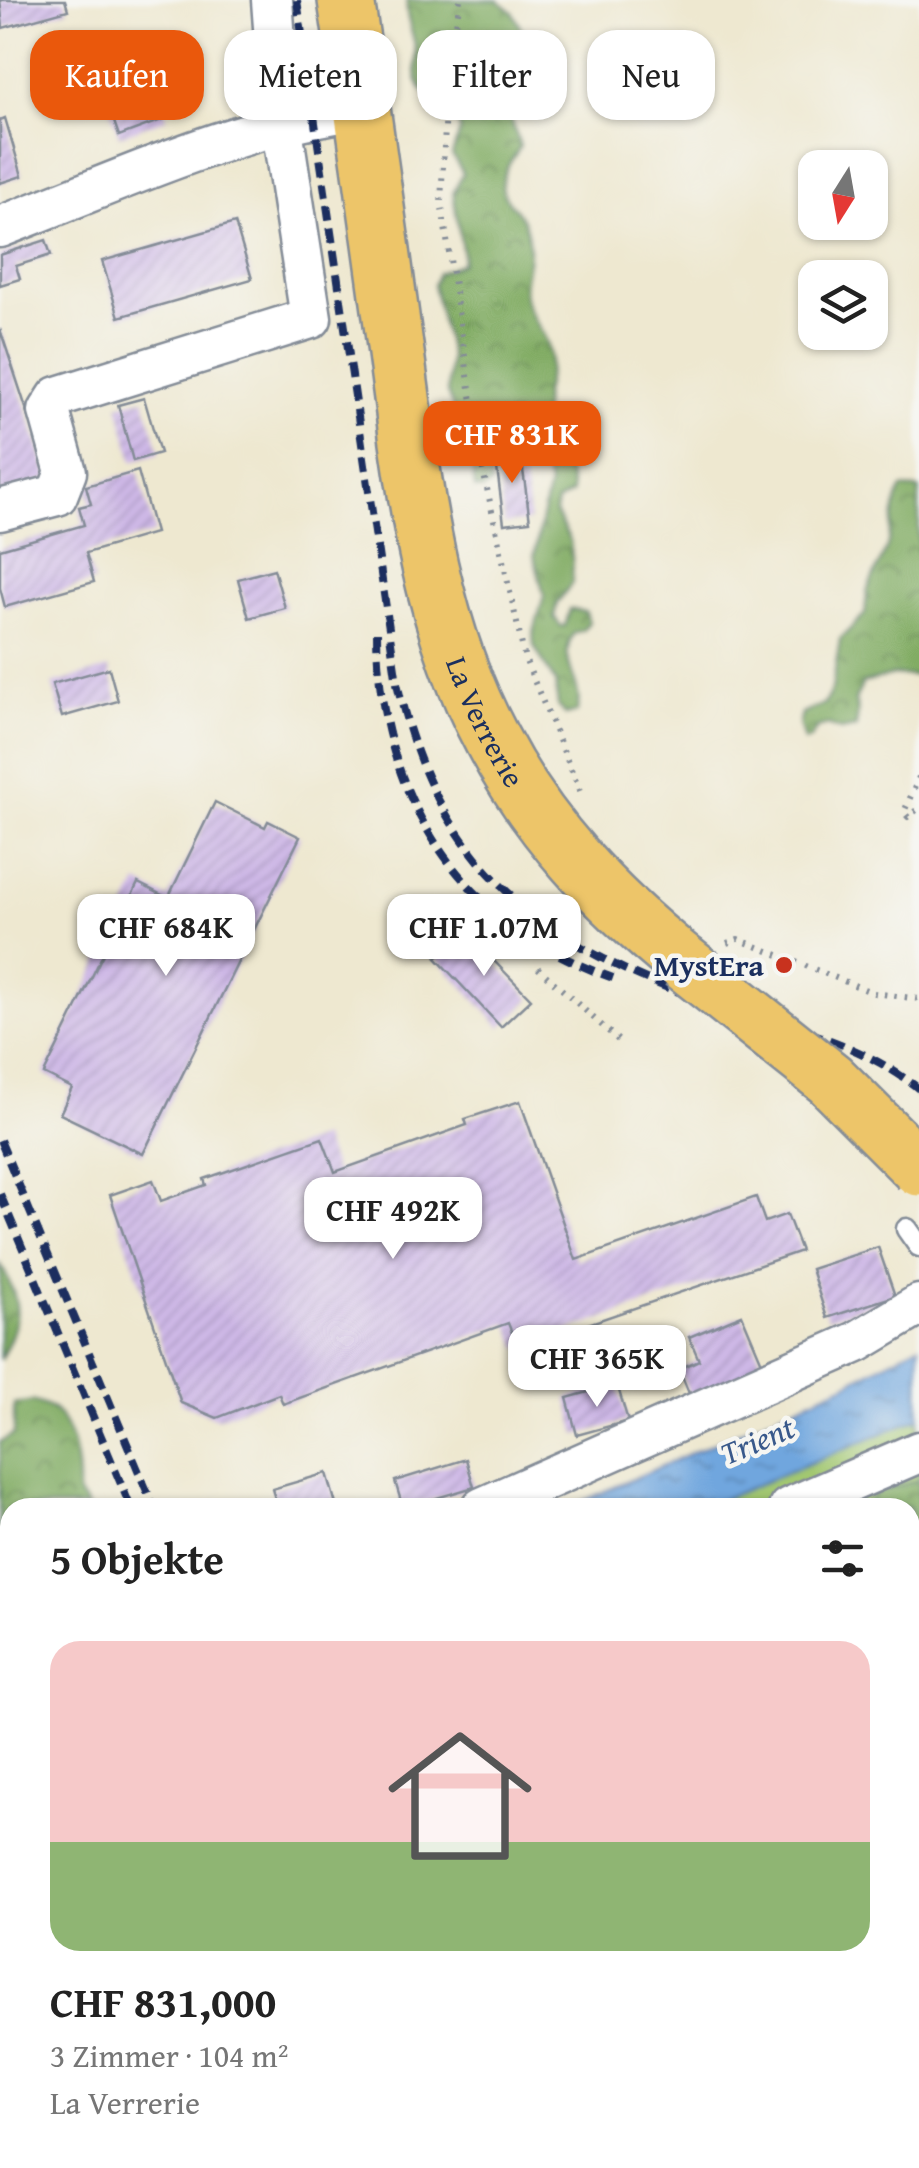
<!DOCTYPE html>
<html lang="de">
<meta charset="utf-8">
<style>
:root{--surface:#fff;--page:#f2f2f2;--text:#222;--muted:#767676;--line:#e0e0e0;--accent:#ea580c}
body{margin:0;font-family:"Gentium Book Plus",serif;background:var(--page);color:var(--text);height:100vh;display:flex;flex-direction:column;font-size:38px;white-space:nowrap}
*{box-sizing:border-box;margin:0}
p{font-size:32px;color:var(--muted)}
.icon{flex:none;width:55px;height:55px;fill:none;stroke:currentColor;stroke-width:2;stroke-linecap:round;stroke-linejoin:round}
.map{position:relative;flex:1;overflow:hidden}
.sheet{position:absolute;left:0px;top:1498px;width:920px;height:672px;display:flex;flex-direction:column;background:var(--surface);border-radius:30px 30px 0 0;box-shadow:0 2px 8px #0004}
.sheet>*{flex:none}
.top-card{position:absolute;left:30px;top:30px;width:860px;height:90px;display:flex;gap:20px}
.needle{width:65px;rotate:191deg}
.tools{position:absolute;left:798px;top:150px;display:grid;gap:20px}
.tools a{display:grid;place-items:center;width:90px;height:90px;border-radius:20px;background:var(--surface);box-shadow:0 2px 8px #0004;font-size:50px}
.price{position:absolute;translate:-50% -85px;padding:0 22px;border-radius:20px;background:#fff;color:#222;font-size:32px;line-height:65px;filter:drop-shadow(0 2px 5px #0008)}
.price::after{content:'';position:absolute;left:50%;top:60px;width:30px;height:22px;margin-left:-15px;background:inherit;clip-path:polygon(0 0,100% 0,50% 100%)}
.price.active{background:var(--accent);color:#fff}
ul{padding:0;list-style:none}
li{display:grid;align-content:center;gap:20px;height:530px;padding:0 50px}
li+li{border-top:2px solid var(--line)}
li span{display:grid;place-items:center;height:310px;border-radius:30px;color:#555}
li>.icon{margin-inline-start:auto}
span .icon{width:180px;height:180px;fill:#fffc;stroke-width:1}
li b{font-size:42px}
h2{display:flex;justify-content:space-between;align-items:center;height:120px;padding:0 50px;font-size:42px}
.chip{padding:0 35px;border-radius:30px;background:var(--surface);box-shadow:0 2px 8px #0004;font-size:35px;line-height:90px}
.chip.active{background:var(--accent);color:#fff}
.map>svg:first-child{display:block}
.green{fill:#a2c771;stroke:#5e7b68;stroke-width:2.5}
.forest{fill:url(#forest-crowns);stroke:#4e6e60;stroke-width:2.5}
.water{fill:url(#water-ripples);stroke:#466a9e;stroke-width:2.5}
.building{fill:url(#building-hatch)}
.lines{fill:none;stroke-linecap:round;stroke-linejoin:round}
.lane-casing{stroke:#848c97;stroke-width:25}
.street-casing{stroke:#848c97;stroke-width:45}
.primary-casing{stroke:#848c97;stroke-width:60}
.path{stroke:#848c97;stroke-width:6;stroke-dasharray:2.5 8;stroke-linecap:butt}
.lane{stroke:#fff;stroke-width:20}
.street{stroke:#fff;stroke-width:40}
.primary{stroke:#edc569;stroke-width:55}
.rail{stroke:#1b2f5e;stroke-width:8;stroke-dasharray:15 8;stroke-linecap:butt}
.primary-bridge-casing{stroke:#848c97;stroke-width:60;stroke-linecap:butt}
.primary-bridge{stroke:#edc569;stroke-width:55}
.poi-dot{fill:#c8321e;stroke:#f6f6f2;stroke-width:4}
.labels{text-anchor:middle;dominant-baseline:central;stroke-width:9;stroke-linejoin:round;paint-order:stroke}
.street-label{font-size:30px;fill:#1b2f5e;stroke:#f6f6f2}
.poi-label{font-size:30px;font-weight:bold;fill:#1b2f5e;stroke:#f6f6f2;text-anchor:end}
.water-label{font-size:32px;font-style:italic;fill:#39598b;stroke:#f6f6f2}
</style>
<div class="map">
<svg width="919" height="2168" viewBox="0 0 919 2168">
<defs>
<pattern id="forest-crowns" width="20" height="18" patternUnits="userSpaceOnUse" patternTransform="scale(2.5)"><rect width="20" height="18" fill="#81ac63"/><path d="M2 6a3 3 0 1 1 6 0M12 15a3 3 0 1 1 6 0" fill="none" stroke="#698c55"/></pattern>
<pattern id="water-ripples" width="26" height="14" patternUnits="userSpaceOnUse" patternTransform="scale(2.5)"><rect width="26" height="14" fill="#70a6de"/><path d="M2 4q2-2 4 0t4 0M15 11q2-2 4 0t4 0" fill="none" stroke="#5b88b7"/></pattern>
<pattern id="building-hatch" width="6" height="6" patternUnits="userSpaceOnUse" patternTransform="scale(2.5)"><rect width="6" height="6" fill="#ceb8e6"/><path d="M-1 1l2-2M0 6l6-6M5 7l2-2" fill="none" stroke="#b09ec8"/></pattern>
</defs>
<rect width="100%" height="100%" fill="#f6f6f2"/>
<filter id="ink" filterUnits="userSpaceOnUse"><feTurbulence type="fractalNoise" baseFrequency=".01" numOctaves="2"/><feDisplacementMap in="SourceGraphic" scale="20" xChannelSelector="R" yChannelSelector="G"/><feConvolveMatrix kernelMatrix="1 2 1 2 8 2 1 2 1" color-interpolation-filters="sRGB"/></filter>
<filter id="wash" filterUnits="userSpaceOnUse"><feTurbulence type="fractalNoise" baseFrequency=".0048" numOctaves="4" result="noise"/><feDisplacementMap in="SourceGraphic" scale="40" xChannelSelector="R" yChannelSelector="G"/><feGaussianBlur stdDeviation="2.25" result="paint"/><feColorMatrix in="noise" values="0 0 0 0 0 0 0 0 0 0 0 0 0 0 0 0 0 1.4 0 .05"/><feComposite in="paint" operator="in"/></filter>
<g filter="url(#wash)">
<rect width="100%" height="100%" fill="#eee8d0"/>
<polygon class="green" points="919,1375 919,2168 0,2168 0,1733 10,1730 10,2160 910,2160 910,1508 621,1507"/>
<g class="forest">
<path d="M407,0H498L513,12L524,34L510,71L506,103L520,146C517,153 511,159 508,166C493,198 512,200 523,220C527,228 529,242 529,251C529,266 522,282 525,297C528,317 547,332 550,353C552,374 540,393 544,414C551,443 570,463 572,493L557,502L555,513L570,540L573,565L572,583L557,603L554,617L561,626H565L570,609L586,612L589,622L583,630L574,633C555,661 586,684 577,712L566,715L558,707L555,682L534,646L533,636L544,595L534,556L549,484L538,452L525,435L517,431C481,437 491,455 491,485L482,490L475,489L470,449L447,393L450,356L433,285L438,273L462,263L463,256L453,193L463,173L452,155L460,129C456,113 439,110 428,97C409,75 419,69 415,46C412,29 405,18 407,0Z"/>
<polygon points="902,488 919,489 919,676 893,675 863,683 855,700 858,712 856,727 841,730 828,725 817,728 810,739 804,741 799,724 802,714 825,703 832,689 840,639 865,614 867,591 887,547 897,499"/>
<path d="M0,1263C22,1305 22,1317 0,1360Z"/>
<path d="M33,1401C39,1404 50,1406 55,1411C75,1431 79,1468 78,1494L88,1507L10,1508V1706L0,1707V1442L14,1434V1404Z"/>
<polygon points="919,1480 919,1575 910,1572 910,1508 865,1507 877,1492"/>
<polygon points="10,1782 10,1876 0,1881 0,1789"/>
</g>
<polygon class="water" points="919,1345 919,1418 704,1507 570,1507 842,1386"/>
<g id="blocks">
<g class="building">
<polygon points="0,0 65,0 68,10 3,28"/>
<polygon points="148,59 167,118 119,136 97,73"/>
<polygon points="5,118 22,176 0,183 0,120"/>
<polygon points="235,223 252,279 119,317 102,261"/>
<polygon points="46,240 51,255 16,266 20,279 0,285 0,255"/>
<polygon points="0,329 49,478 0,494"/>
<polygon points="144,398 160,453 133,461 118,405"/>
<polygon points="520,448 530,521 504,524 495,452"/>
<polygon points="138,471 155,533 86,553 94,582 5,607 0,588 0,549 84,525 79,507 91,504 86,486"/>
<polygon points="274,569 285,608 249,618 238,579"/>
<polygon points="109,668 118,701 62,717 52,684"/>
<polygon points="215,802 265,827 268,821 300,837 143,1154 60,1114 72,1088 44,1074 138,883 168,898"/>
<polygon points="466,932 531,999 501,1027 436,958"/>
<polygon points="520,1101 576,1260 756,1197 765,1222 787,1214 801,1251 518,1348 508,1323 283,1404 279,1394 217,1418 181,1403 110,1195 153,1180 161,1201 206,1185 204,1179 322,1138 335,1172 467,1125 465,1119"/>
<polygon points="878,1247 895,1296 827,1318 811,1269"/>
<polygon points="742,1315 764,1367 691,1398 679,1369 699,1360 689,1337"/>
<polygon points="617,1384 628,1421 577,1435 567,1398"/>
<polygon points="466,1459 474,1487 403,1508 395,1481"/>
<polygon points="327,1473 337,1508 278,1508 272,1489"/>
<polygon points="919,1866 919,1973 910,1953 910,1870"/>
<polygon points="228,2160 286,2160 290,2168 208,2168"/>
</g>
</g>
</g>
<g filter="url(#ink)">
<use href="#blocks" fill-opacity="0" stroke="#848c97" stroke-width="2.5"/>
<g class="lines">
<g class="lane-casing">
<polyline id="lane" points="907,1229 919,1246"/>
</g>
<g class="street-casing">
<g id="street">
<path d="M0,227C118,182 236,125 362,109"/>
<polyline points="0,510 57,495 66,472 49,411 58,397 311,318 281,122 272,0"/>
<polyline points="482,1508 857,1342 919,1305"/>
<polyline points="789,1508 919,1452"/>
<polyline points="0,1895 10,1891"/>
<polyline points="910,2130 919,2128"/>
<polyline points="484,2160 488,2168"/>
<polyline points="763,2168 792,2160"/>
</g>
</g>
<g class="primary-casing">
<g id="primary">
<path id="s1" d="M346,0C364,117 380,235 396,353C414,485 428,621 492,740C539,830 605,899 683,962"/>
</g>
</g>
<g class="path">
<polyline points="460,0 448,73 441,201 482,466 525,659 581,793"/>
<polyline points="919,777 904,812 908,817 919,808"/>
<polyline points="727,943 738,939 874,993 919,999"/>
<polyline points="538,968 618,1040"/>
<polyline points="154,2168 174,2160"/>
</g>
<use href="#lane" class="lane"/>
<use href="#street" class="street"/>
<use href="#primary" class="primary"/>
<g class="rail">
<path d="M297,0L397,683C441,877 553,953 733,1011"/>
<path d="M377,632C378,793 457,924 613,978"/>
<path d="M719,1007C790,1026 860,1042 919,1089"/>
<polyline points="0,1140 154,1508"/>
<polyline points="0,1194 131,1508"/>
<polyline points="403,2160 407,2168"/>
<polyline points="426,2160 429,2168"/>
</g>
<g class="primary-bridge-casing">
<polyline id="primary-bridge" points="683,962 830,1079 919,1168"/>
</g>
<use href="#primary-bridge" class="primary-bridge"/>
</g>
</g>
<circle class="poi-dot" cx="784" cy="965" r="10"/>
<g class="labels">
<g class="street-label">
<text stroke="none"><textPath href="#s1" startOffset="738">La Verrerie</textPath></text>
</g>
<g class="poi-label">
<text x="764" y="965">MystEra</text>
</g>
<g class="water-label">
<text transform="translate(757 1440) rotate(-23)">Trient</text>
</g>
</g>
</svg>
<div class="tools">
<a><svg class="needle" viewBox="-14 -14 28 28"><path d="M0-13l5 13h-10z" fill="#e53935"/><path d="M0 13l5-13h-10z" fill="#767676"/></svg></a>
<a><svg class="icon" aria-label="layers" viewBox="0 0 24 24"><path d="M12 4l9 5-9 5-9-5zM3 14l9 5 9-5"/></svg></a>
</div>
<b class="price active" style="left:512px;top:486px">CHF 831K</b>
<b class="price" style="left:166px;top:979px">CHF 684K</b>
<b class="price" style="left:484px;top:979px">CHF 1.07M</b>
<b class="price" style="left:393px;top:1262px">CHF 492K</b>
<b class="price" style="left:597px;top:1410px">CHF 365K</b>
<div class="top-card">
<a class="chip active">Kaufen</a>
<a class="chip">Mieten</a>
<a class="chip">Filter</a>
<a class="chip">Neu</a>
</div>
<section class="sheet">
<h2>5 Objekte<svg class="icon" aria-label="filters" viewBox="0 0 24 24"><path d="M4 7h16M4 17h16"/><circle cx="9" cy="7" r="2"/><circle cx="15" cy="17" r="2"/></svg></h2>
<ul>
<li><span style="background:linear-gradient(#f6c9c9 65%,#8fb573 0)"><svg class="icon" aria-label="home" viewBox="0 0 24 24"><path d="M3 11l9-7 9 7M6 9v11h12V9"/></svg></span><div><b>CHF 831,000</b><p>3 Zimmer · 104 m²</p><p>La Verrerie</p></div></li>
</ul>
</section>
</div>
